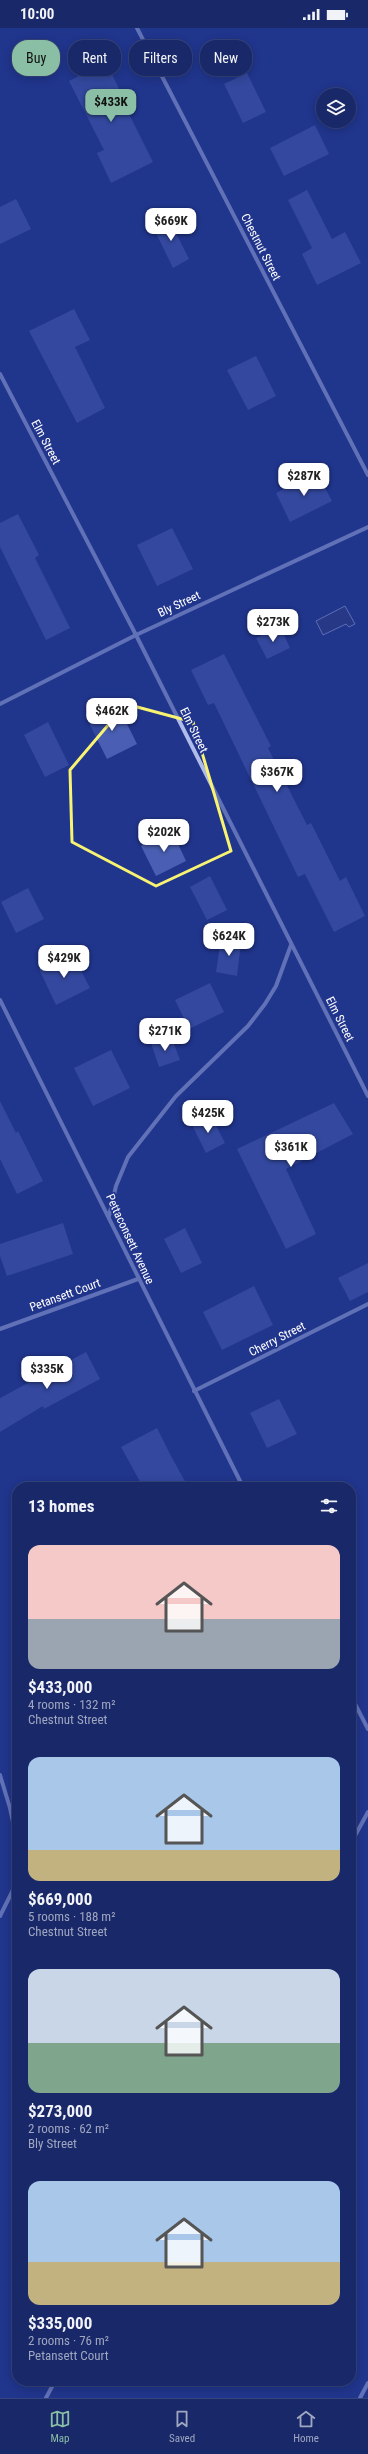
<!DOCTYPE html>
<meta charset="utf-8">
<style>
:root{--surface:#192869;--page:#22306f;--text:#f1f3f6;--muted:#9fa6c0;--line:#37447d;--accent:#8abfa5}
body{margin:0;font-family:"Roboto Condensed",sans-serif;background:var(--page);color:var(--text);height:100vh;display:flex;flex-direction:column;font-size:15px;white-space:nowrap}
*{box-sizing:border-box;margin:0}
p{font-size:13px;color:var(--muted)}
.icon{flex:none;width:22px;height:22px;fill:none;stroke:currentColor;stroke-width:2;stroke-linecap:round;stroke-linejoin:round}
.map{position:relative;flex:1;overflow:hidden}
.panel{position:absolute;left:12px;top:1454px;width:344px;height:904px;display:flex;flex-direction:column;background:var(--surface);border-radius:16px;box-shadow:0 2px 10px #0003,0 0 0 1px var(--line)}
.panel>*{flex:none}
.guide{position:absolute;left:12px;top:12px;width:344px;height:36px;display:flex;gap:8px}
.tools{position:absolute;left:316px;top:60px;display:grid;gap:8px}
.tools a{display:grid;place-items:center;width:40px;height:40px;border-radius:50%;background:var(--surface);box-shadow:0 2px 10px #0003,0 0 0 1px var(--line);font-size:20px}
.price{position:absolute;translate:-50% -34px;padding:0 9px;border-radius:8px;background:#fff;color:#222;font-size:13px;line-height:26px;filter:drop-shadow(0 1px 2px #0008)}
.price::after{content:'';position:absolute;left:50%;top:24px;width:12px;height:9px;margin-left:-6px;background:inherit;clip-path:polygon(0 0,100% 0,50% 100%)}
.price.on{background:var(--accent);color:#111}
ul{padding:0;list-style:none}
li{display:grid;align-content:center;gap:8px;height:212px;padding:0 16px}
li span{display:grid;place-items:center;height:124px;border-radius:12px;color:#555}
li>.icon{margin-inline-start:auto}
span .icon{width:72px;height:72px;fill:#fffc;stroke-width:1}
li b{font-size:17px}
h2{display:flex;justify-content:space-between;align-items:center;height:48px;padding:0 16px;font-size:17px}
.pill{padding:0 14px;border-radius:16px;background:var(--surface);box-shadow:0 2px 10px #0003,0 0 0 1px var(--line);font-size:14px;line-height:36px}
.pill.on{background:var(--accent);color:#111}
.status{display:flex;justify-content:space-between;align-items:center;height:28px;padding:0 20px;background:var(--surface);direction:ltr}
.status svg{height:11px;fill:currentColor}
.tabs{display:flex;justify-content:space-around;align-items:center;height:56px;border-top:1px solid var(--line);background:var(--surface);font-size:11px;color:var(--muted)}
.tabs a{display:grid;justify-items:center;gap:2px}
.tabs .on{color:var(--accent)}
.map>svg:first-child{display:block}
.water{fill:#2e3d7f;stroke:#a3b3ec}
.building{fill:#4a5fb3}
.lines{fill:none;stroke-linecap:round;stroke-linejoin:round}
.street{stroke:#afbbeb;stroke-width:4}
.marked{fill:none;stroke:#f8f371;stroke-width:3;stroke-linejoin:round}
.labels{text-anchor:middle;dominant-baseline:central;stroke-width:3.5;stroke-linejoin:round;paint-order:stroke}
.street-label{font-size:12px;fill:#fff;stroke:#21358c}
</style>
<div class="status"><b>10:00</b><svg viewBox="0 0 49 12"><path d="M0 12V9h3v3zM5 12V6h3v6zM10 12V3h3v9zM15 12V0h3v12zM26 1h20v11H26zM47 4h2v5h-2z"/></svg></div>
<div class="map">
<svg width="368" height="2370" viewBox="0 0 368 2370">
<rect width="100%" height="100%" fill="#21358c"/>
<polygon class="water" points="345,578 355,596 349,599 346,596 323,607 316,593"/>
<g class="building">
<polygon points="106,34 125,73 123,74 153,134 111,155 97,125 104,122 69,53"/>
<polygon points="247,45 266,84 243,95 224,56"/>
<polygon points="315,97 329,126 284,148 270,120"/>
<polygon points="307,162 332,211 345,204 361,235 317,257 302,226 312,220 288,172"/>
<polygon points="16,171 31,201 0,216 0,179"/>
<polygon points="168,189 189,231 173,240 152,197"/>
<polygon points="74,281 90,312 75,319 105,380 77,395 29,303"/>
<polygon points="256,328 276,368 248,382 227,342"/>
<polygon points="317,445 332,473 290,494 276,465"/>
<polygon points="18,486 39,527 35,530 70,600 46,612 0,519 0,495"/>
<polygon points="172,500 193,541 157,558 137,517"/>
<polygon points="280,598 290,620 267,631 256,610"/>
<polygon points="224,626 271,718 268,720 307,797 311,795 340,853 346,849 365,888 334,904 305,846 298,849 214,675 208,677 191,642"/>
<polygon points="118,678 137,716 107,731 88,693"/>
<polygon points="48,694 69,737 45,749 24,707"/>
<polygon points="172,803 186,833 156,848 141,818"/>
<polygon points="210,848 227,882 207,892 190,859"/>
<polygon points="28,860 44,891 16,905 1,874"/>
<polygon points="221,911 241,914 237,948 216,944"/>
<polygon points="72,925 90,960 56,977 39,941"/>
<polygon points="210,955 224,984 189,1001 175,972"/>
<polygon points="171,1008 180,1032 159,1039 151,1015"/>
<polygon points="111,1022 130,1060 93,1078 74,1040"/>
<polygon points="0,1073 16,1105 18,1103 43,1153 17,1166 0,1131"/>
<polygon points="334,1075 353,1106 286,1141 316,1206 286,1221 237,1121"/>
<polygon points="211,1088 225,1115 206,1125 192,1097"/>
<polygon points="63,1195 73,1226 7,1248 0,1228 0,1216"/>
<polygon points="185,1200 202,1235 181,1245 164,1211"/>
<polygon points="368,1235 368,1264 350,1273 338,1250"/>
<polygon points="254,1258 273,1297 222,1322 203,1284"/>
<polygon points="86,1324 100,1351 44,1381 43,1378 0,1404 0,1370"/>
<polygon points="279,1371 297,1406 267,1420 250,1385"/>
<polygon points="157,1400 170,1426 188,1459 143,1459 121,1419"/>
</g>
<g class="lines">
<g class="street">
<polyline points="137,0 368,447"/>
<polyline points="0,346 136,607 368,1068"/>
<polyline points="0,676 136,607 368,499"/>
<polyline points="0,972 243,1459"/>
<polyline points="109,1188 116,1158 128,1129 176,1068 248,998 265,976 276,958 291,917"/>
<polyline points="0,1301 138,1251"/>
<polyline points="194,1363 368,1276"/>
<polyline points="351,1668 368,1701"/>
<polyline points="0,1747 10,1780 17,1813"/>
<polyline points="351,1815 368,1784"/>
<polyline points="0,1888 13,1862 17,1848"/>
<polyline points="46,2370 55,2353"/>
<polyline points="360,2370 368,2355"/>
</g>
</g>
<path d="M0 0H368V2370H0ZM126,676L193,694L231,823L156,858L72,814L70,742Z" fill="#21358c" fill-opacity=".55" fill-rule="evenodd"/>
<path class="marked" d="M126,676L193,694L231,823L156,858L72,814L70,742Z"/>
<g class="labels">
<g class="street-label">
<text transform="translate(261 219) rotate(63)">Chestnut Street</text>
<text transform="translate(46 414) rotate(62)">Elm Street</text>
<text transform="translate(179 576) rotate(-25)">Bly Street</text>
<text transform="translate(194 702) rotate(64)">Elm Street</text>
<text transform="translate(340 991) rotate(63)">Elm Street</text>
<text transform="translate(130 1211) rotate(65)">Pettaconsett Avenue</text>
<text transform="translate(65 1267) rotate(-20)">Petansett Court</text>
<text transform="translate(277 1311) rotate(-27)">Cherry Street</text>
</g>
</g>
</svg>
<div class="tools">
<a><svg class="icon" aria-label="layers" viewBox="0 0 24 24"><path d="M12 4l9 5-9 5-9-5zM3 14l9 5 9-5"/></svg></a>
</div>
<b class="price on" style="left:111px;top:95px">$433K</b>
<b class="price" style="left:171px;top:214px">$669K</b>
<b class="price" style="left:304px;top:469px">$287K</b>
<b class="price" style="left:273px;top:615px">$273K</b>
<b class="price" style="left:112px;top:704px">$462K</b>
<b class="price" style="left:277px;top:765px">$367K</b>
<b class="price" style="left:164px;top:825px">$202K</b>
<b class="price" style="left:229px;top:929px">$624K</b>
<b class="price" style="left:64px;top:951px">$429K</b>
<b class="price" style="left:165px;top:1024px">$271K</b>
<b class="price" style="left:208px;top:1106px">$425K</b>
<b class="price" style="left:291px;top:1140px">$361K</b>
<b class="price" style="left:47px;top:1362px">$335K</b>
<div class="guide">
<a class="pill on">Buy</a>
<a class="pill">Rent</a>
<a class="pill">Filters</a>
<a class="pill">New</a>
</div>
<section class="panel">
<h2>13 homes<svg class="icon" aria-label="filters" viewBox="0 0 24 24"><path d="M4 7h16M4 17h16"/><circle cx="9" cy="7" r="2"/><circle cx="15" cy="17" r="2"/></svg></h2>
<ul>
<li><span style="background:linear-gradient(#f6c9c9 60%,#9aa5b1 0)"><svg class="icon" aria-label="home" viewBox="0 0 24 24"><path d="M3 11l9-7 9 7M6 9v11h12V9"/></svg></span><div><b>$433,000</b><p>4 rooms · 132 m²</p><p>Chestnut Street</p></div></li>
<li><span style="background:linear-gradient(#a9c7e8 75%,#c2b280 0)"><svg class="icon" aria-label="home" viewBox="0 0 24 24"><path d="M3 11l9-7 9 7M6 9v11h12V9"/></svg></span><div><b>$669,000</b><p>5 rooms · 188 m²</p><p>Chestnut Street</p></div></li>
<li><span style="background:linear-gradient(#c9d6e8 60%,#7fa58c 0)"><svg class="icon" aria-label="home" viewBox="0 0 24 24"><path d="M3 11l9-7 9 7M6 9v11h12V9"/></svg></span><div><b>$273,000</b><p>2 rooms · 62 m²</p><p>Bly Street</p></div></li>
<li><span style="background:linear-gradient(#a9c7e8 65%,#c2b280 0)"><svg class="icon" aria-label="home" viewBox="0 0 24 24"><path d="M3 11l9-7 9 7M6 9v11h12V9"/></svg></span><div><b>$335,000</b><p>2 rooms · 76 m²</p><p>Petansett Court</p></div></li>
</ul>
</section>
</div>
<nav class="tabs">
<a class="on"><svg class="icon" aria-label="map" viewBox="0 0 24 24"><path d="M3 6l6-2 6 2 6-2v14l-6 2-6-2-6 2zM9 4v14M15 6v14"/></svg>Map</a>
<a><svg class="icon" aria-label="saved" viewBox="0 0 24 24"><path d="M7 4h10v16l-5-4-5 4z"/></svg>Saved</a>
<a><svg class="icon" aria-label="home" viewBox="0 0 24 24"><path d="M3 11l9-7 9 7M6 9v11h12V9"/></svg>Home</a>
</nav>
